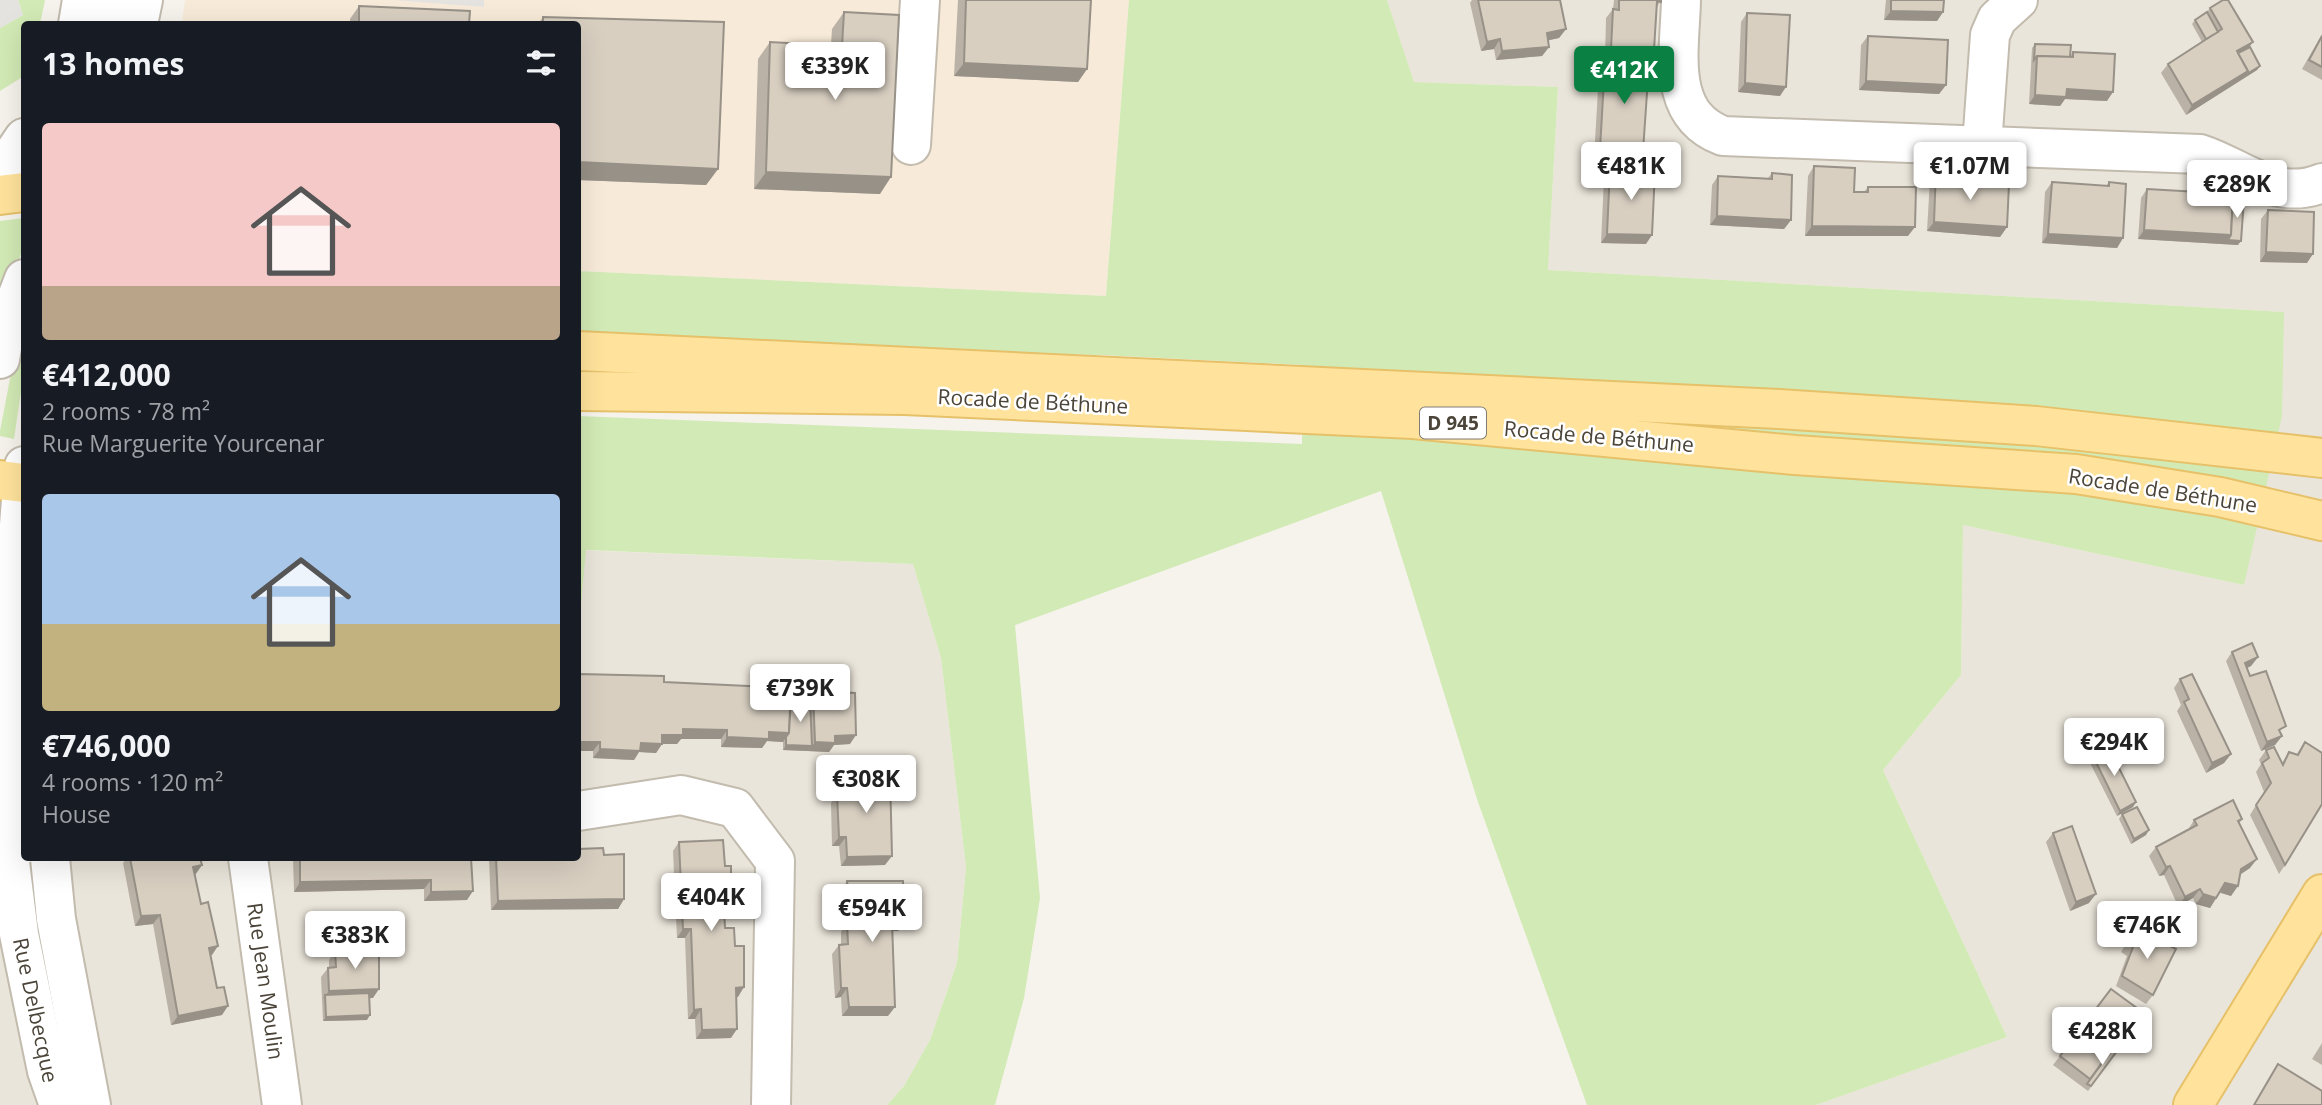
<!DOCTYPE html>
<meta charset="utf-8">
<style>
:root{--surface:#171b24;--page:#242831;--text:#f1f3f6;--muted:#9ea1a6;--accent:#0b8043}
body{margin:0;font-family:"Open Sans",sans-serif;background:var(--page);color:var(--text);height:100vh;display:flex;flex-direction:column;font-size:26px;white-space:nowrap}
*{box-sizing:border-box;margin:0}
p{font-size:23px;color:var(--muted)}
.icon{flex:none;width:38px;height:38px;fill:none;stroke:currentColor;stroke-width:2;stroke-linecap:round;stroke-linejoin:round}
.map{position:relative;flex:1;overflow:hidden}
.panel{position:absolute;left:21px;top:21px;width:560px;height:840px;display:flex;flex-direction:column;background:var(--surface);border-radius:7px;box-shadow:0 7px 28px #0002}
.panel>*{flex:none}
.price{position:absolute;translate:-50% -60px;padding:0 16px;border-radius:7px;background:#fff;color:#222;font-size:23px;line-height:46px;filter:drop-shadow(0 2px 4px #0008)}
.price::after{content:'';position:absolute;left:50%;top:42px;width:21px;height:16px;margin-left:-10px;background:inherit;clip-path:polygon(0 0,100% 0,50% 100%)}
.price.on{background:var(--accent);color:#fff}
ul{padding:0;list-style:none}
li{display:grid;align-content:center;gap:14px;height:371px;padding:0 21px}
li span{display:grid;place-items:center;height:217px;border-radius:7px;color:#555}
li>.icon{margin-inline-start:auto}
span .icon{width:126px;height:126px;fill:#fffc;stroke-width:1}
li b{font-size:30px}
h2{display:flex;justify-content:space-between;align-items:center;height:84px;padding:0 21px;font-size:30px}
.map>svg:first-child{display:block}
.residential{fill:#eae5da}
.commercial{fill:#f7ead8}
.green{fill:#d2eab5}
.parking{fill:#e5e3e0}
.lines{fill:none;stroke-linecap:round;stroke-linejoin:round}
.minor-casing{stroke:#c2bbae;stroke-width:42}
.major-casing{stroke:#e6c16a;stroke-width:42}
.minor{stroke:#fff;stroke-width:38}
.major{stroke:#ffe39c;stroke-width:38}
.wall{fill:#bab2a6}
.shaded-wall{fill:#979187}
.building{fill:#d8cfc1;stroke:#979187;stroke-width:2}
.labels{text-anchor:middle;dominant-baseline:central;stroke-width:5;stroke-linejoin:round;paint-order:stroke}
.shield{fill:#fff;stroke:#817c74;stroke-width:2}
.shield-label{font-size:19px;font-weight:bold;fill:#4b4439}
.street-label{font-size:21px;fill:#4b4439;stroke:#fff}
</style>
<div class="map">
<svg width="2322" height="1105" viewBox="0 0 2322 1105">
<rect width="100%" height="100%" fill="#f6f3ec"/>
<g class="residential">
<polygon points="1387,0 2322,0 2322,1105 1816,1105 2007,1037 1883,770 1961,675 1963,525 2244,585 2284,312 1548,270 1558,87 1414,82"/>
<polygon points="578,550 913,564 941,658 966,867 957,963 930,1040 904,1086 887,1105 0,1105 0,555 24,858 578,858"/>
</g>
<polygon class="commercial" points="185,0 1129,0 1106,296 578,271 578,24 182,24"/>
<g class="green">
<polygon points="18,0 45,0 40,24 24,24 24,76 0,91 0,28 23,15"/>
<polygon points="1129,0 1387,0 1414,82 1558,87 1548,270 2284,312 2282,416 2244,585 1963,525 1961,675 1883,770 2007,1037 1816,1105 1587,1105 1478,802 1381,491 1015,625 1040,898 1024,998 995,1105 887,1105 904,1086 930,1040 957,963 966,867 941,658 913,564 586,550 578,637 578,416 1302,444 1303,365 1102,355 612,346 578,341 578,271 1106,296"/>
<polygon points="24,218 24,243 0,325 0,221"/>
<polygon points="24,306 24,372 14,439 0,436 0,431"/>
</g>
<g class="parking">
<polygon points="0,0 18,0 23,15 0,28"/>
<polygon points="393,0 484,0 484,7"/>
</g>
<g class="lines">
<g class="minor-casing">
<g id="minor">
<path d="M1681,0C1680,50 1665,114 1723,136L2200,154C2243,168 2275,202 2322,183"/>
<polyline points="78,24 82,0"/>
<polyline points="108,24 114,0"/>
<polyline points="138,24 143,0"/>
<polyline points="911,145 920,0"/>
<polyline points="1982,145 1990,35 1997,19 2018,0"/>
<polyline points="0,173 24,138"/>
<polyline points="0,359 6,326 24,279"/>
<path d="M24,466C12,591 8,719 24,844"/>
<polyline points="578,811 681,795 735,808 775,861 771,1105"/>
<polyline points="4,815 19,934 47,1071 59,1105"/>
<polyline points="50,858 56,919 91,1105"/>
<polyline points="248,858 282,1105"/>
</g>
</g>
<g class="major-casing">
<g id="major">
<polyline points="0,195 24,192"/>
<polyline points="578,351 1779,409 2036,426 2322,458"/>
<polyline points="578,391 905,395 1413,419 1795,455 2076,474 2220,497 2322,521"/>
<polyline points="0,480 24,483"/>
<polyline points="2193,1105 2322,894"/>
</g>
</g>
<use href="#minor" class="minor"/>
<use href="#major" class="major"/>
</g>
<g class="wall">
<polygon points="958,0 1091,0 1087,69 1078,82 954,76"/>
<polygon points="1472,0 1560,0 1566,29 1559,38 1548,40 1549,47 1542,56 1496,60 1494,49 1481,51 1470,3"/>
<polygon points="1614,0 1661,0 1657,7 1654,50 1648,60 1605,58 1606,18 1613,9"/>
<polygon points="1886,0 1944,0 1943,12 1937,21 1884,20"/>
<polygon points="359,6 469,24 350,24 350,19"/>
<polygon points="2210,8 2250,47 2260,66 2257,70 2186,115 2161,73 2168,64 2202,42 2192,24 2195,20 2207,12"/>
<polygon points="844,12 880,194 754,189 758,59 770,42 831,45 832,29"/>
<polygon points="1747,13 1780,96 1738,92 1741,22"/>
<polygon points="543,17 724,22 718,169 706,185 578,180 578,24 538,24"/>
<polygon points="2322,34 2322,80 2302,69"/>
<polygon points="1868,36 1946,85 1939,94 1859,90 1861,45"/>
<polygon points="2035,44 2070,56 2073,52 2107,101 2065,99 2060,106 2029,104 2032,48"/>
<polygon points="1605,62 1643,151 1637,160 1594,158 1599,72"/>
<polygon points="1814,166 1854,192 1864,192 1868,187 1908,236 1805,236 1808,176"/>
<polygon points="1610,168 1646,244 1601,243 1604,178"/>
<polygon points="1936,170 1951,179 2007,227 2000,237 1927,231 1930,179"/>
<polygon points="1772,173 1791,220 1784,229 1710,225 1712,185 1718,176 1768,178"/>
<polygon points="2052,182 2106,186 2109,182 2123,238 2117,248 2042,243 2045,192"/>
<polygon points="2147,189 2233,198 2238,245 2138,239 2141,198"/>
<polygon points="2268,210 2307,263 2260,262 2261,219"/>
<polygon points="2232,652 2258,657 2251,666 2247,668 2250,676 2282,736 2275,745 2261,751 2226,661"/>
<polygon points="579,674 664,682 791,699 807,700 813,691 850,744 834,745 829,752 783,750 783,742 767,741 762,748 721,747 721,739 681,739 677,744 662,744 656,753 639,752 634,760 593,758 593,751 578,751 578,676"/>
<polygon points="2180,679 2231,754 2224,763 2206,773 2177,711 2181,705 2174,688"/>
<polygon points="2305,742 2285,865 2279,874 2250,815 2264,792 2256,772 2261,764 2259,760 2266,750 2282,763 2289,752 2296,755"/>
<polygon points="2092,754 2133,807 2117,816 2088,759"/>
<polygon points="846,771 885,865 841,866 839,846 832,846 831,803 837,794 839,794 840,780"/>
<polygon points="2122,814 2146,835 2131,844 2119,819"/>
<polygon points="2242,819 2239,824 2250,868 2240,875 2231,896 2220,893 2210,908 2196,904 2193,898 2178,906 2164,875 2159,876 2149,856 2156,847 2188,830 2194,820"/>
<polygon points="2053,833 2089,903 2070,911 2046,842"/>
<polygon points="679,842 725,918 725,928 738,997 736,997 731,1038 696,1039 695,1019 688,1019 685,938 677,938 673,851"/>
<polygon points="604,855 624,899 618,909 491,910 489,858 578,858"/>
<polygon points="127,858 200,858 202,865 195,875 212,955 211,955 222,1015 171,1025 153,924 135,926 123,863"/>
<polygon points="293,858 471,858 467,900 424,901 424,889 294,892"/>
<polygon points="847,881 904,922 898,931 893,931 888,1016 842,1016 841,997 835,998 832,954 839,945 841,945 841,932 847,923 850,923 849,908 843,909 841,891"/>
<polygon points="2136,928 2153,995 2146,1004 2116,986 2127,956 2121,952"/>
<polygon points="335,951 373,998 369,998 367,1020 323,1021 321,977 328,968 329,968 329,960"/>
<polygon points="2145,1014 2088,1091 2053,1065 2060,1056"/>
<polygon points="2322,1043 2322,1065 2312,1059"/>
</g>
<g class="shaded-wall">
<polygon points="1891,11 1943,12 1937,21 1884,20"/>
<polygon points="1566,29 1559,38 1541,42 1547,33"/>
<polygon points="1500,39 1494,49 1481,51 1487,42"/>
<polygon points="2253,42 2246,51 2235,58 2237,51"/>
<polygon points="1549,47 1542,56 1496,60 1502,51"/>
<polygon points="1611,49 1654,50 1648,60 1605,58"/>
<polygon points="964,63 1087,69 1078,82 954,76"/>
<polygon points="2260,66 2257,70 2186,115 2192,105 2248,71"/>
<polygon points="1866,81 1946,85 1939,94 1859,90"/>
<polygon points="1745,83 1786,87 1780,96 1738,92"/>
<polygon points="2067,89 2113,92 2107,101 2065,99 2060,106 2029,104 2035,95"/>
<polygon points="1600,149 1643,151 1637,160 1594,158"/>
<polygon points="578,162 718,169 706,185 578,180"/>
<polygon points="766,172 891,177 880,194 754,189"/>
<polygon points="1717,216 1791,220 1784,229 1710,225"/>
<polygon points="1934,222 2007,227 2000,237 1927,231"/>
<polygon points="1812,226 1915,227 1908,236 1805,236"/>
<polygon points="2144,230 2231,235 2241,241 2238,245 2138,239"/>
<polygon points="1607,234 1652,235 1646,244 1601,243"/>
<polygon points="2048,234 2123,238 2117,248 2042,243"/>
<polygon points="2266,252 2313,254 2307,263 2260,262"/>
<polygon points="2258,657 2251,666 2239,672 2245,663"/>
<polygon points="683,729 727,730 721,739 681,739 677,744 662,744 656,753 639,752 634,760 593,758 600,749 641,743"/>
<polygon points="769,732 789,733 783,742 767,741 762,748 721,747 727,737"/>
<polygon points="856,735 850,744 834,745 829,752 808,751 815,742 835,736"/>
<polygon points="2282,736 2275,745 2261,751 2267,742"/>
<polygon points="578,742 600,742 593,751 578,751"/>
<polygon points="786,745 812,746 808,751 783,750"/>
<polygon points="2231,754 2224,763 2206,773 2212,763"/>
<polygon points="2136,802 2133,807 2117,816 2120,811"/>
<polygon points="2149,830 2146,835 2131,844 2134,839"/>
<polygon points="839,837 846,837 839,846 832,846"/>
<polygon points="892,856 885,865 841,866 847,857"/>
<polygon points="2257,859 2250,868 2234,878 2241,869"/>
<polygon points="202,865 195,875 187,876 193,867"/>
<polygon points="2170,866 2164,875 2159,876 2166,867"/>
<polygon points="431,880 424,889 294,892 300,882"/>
<polygon points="2225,883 2238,886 2231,896 2219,892"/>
<polygon points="2200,889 2193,898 2178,906 2185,897"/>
<polygon points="473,891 467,900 424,901 431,892"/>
<polygon points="2096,894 2089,903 2070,911 2076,902"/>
<polygon points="2203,894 2216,898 2210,908 2196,904"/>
<polygon points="624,899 618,909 491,910 498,901"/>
<polygon points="849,899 856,899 849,908 843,909"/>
<polygon points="724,909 731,909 725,918"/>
<polygon points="160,915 153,924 135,926 141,916"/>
<polygon points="892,922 904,922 898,931 886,931"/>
<polygon points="683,929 691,929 685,938 677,938"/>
<polygon points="218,946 212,955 203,957 209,948"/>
<polygon points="744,987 738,997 730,997 736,988"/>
<polygon points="841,988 847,988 841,997 835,998"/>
<polygon points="379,989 373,998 326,1000 325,995 322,1000 329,991"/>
<polygon points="228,1006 222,1015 171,1025 178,1016"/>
<polygon points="849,1007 895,1007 888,1016 842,1016"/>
<polygon points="701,1009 695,1019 688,1019 694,1010"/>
<polygon points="370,1015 367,1020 323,1021 326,1017"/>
<polygon points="737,1029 731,1038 696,1039 702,1030"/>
</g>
<g class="building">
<polygon points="966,0 1091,0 1087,69 964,63"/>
<polygon points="1478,0 1560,0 1566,29 1547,33 1549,47 1502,51 1500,39 1487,42"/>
<polygon points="1619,0 1661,0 1661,2 1657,1 1654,50 1611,49 1613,9 1619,10"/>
<polygon points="1891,0 1944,0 1943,12 1891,11"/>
<polygon points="2223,0 2228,0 2253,42 2237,51 2248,71 2192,105 2168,64 2222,29 2210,8"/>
<polygon points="359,6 470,11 469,24 359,24"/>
<polygon points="844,12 899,15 891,177 766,172 770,42 842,46"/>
<polygon points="2207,12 2218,32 2206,39 2195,20"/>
<polygon points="1747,13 1790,15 1786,87 1745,83"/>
<polygon points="543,17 724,22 718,169 578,162 578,24 543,24"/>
<polygon points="1868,36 1948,40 1946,85 1866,81"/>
<polygon points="2322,36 2322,67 2309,60"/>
<polygon points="2035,44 2071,45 2070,57 2037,56 2034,60"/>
<polygon points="2250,47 2260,66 2245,75 2248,71 2238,53"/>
<polygon points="2073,52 2115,54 2113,92 2067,89 2066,97 2035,95 2037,56 2073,57"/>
<polygon points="1605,62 1649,64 1643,151 1600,149"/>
<polygon points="1814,166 1855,168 1854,192 1868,192 1868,187 1916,187 1915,227 1812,226"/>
<polygon points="1610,168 1655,170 1652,235 1607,234"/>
<polygon points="1936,170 1951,171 1951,179 2009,184 2007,227 1934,222"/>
<polygon points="1772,173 1792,175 1791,220 1717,216 1718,176 1772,179"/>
<polygon points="2052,182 2109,186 2109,182 2126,184 2123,238 2048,234"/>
<polygon points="2147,189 2233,194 2231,235 2144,230"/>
<polygon points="2233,198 2244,199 2241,241 2228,240 2231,235"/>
<polygon points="2268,210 2314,212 2313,254 2266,252"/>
<polygon points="2252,643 2258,657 2245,663 2250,676 2266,671 2286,726 2279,730 2282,736 2267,742 2232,652"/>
<polygon points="579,674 664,676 664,682 791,688 789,733 769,732 769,739 727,737 727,730 683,729 683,735 662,735 662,744 641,743 640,751 600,749 600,742 578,742"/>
<polygon points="2192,674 2231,754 2212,763 2184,702 2189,699 2180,679"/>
<polygon points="813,691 855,693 856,735 835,736 835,743 815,742"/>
<polygon points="791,699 810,700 812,746 786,745 786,737 789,733"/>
<polygon points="2305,742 2322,753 2322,804 2285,865 2256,805 2271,783 2262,763 2269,758 2266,750 2274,747 2283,765 2289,752 2298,755"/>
<polygon points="2108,746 2136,802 2120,811 2092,754"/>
<polygon points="846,771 890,775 892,856 847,857 846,837 839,837 837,794 846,793"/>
<polygon points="2233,800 2242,819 2238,821 2257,859 2241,869 2238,886 2225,883 2216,898 2203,894 2200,889 2185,897 2170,866 2166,867 2156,847 2197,825 2194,820"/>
<polygon points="2137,807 2149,830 2134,839 2122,814"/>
<polygon points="2072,826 2096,894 2076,902 2053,833"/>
<polygon points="723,840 725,866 731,866 731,909 724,909 725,928 734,928 735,946 744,946 744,987 736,988 737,1029 702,1030 701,1009 694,1010 691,929 683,929 679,842"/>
<polygon points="603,848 604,855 624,854 624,899 498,901 496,858 578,858 578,849"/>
<polygon points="130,858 200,858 202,865 193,867 201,904 208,902 218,946 209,948 217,988 224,987 228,1006 178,1016 160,915 141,916"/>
<polygon points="300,858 471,858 473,891 431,892 431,880 300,882"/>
<polygon points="847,881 903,881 904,922 892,922 895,1007 849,1007 847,988 841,988 839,945 848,944 847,923 858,923 856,899 849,899"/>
<polygon points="2136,928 2176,949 2153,995 2122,976 2133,947 2127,943"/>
<polygon points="335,951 379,951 379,989 329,991 328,968 336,967"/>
<polygon points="2111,989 2145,1014 2120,1047 2116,1044 2090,1079 2060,1056"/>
<polygon points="369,993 370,1015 326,1017 325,995"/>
<polygon points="2113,1048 2117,1051 2091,1086 2087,1084"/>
<polygon points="2278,1064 2322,1091 2322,1105 2254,1105"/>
</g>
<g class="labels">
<rect class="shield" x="1420" y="407.5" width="66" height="31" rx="5"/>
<g class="shield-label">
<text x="1453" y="423">D 945</text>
</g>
<g class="street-label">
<text transform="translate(1033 401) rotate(3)">Rocade de Béthune</text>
<text transform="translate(1599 436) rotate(5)">Rocade de Béthune</text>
<text transform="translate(2163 490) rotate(9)">Rocade de Béthune</text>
<text transform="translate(266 981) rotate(82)">Rue Jean Moulin</text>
<text transform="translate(36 1010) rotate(78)">Rue Delbecque</text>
</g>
</g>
</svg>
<b class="price" style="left:835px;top:102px">€339K</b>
<b class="price on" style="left:1624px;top:106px">€412K</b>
<b class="price" style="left:1631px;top:202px">€481K</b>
<b class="price" style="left:1970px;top:202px">€1.07M</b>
<b class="price" style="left:2237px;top:220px">€289K</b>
<b class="price" style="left:800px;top:724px">€739K</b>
<b class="price" style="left:2114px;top:778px">€294K</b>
<b class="price" style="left:866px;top:815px">€308K</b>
<b class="price" style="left:711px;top:933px">€404K</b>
<b class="price" style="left:872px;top:944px">€594K</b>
<b class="price" style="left:2147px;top:961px">€746K</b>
<b class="price" style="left:355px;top:971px">€383K</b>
<b class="price" style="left:2102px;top:1067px">€428K</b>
<section class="panel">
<h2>13 homes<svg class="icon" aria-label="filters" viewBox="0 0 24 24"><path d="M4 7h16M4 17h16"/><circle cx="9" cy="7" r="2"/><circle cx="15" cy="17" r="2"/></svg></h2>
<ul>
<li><span style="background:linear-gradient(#f6c9c9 75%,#b9a48a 0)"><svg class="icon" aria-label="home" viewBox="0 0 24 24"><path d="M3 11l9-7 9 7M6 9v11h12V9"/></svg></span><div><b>€412,000</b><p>2 rooms · 78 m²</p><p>Rue Marguerite Yourcenar</p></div></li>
<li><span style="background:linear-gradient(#a9c7e8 60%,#c2b280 0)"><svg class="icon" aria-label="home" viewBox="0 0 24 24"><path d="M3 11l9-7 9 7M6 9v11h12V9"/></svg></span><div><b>€746,000</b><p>4 rooms · 120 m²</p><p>House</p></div></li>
</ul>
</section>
</div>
